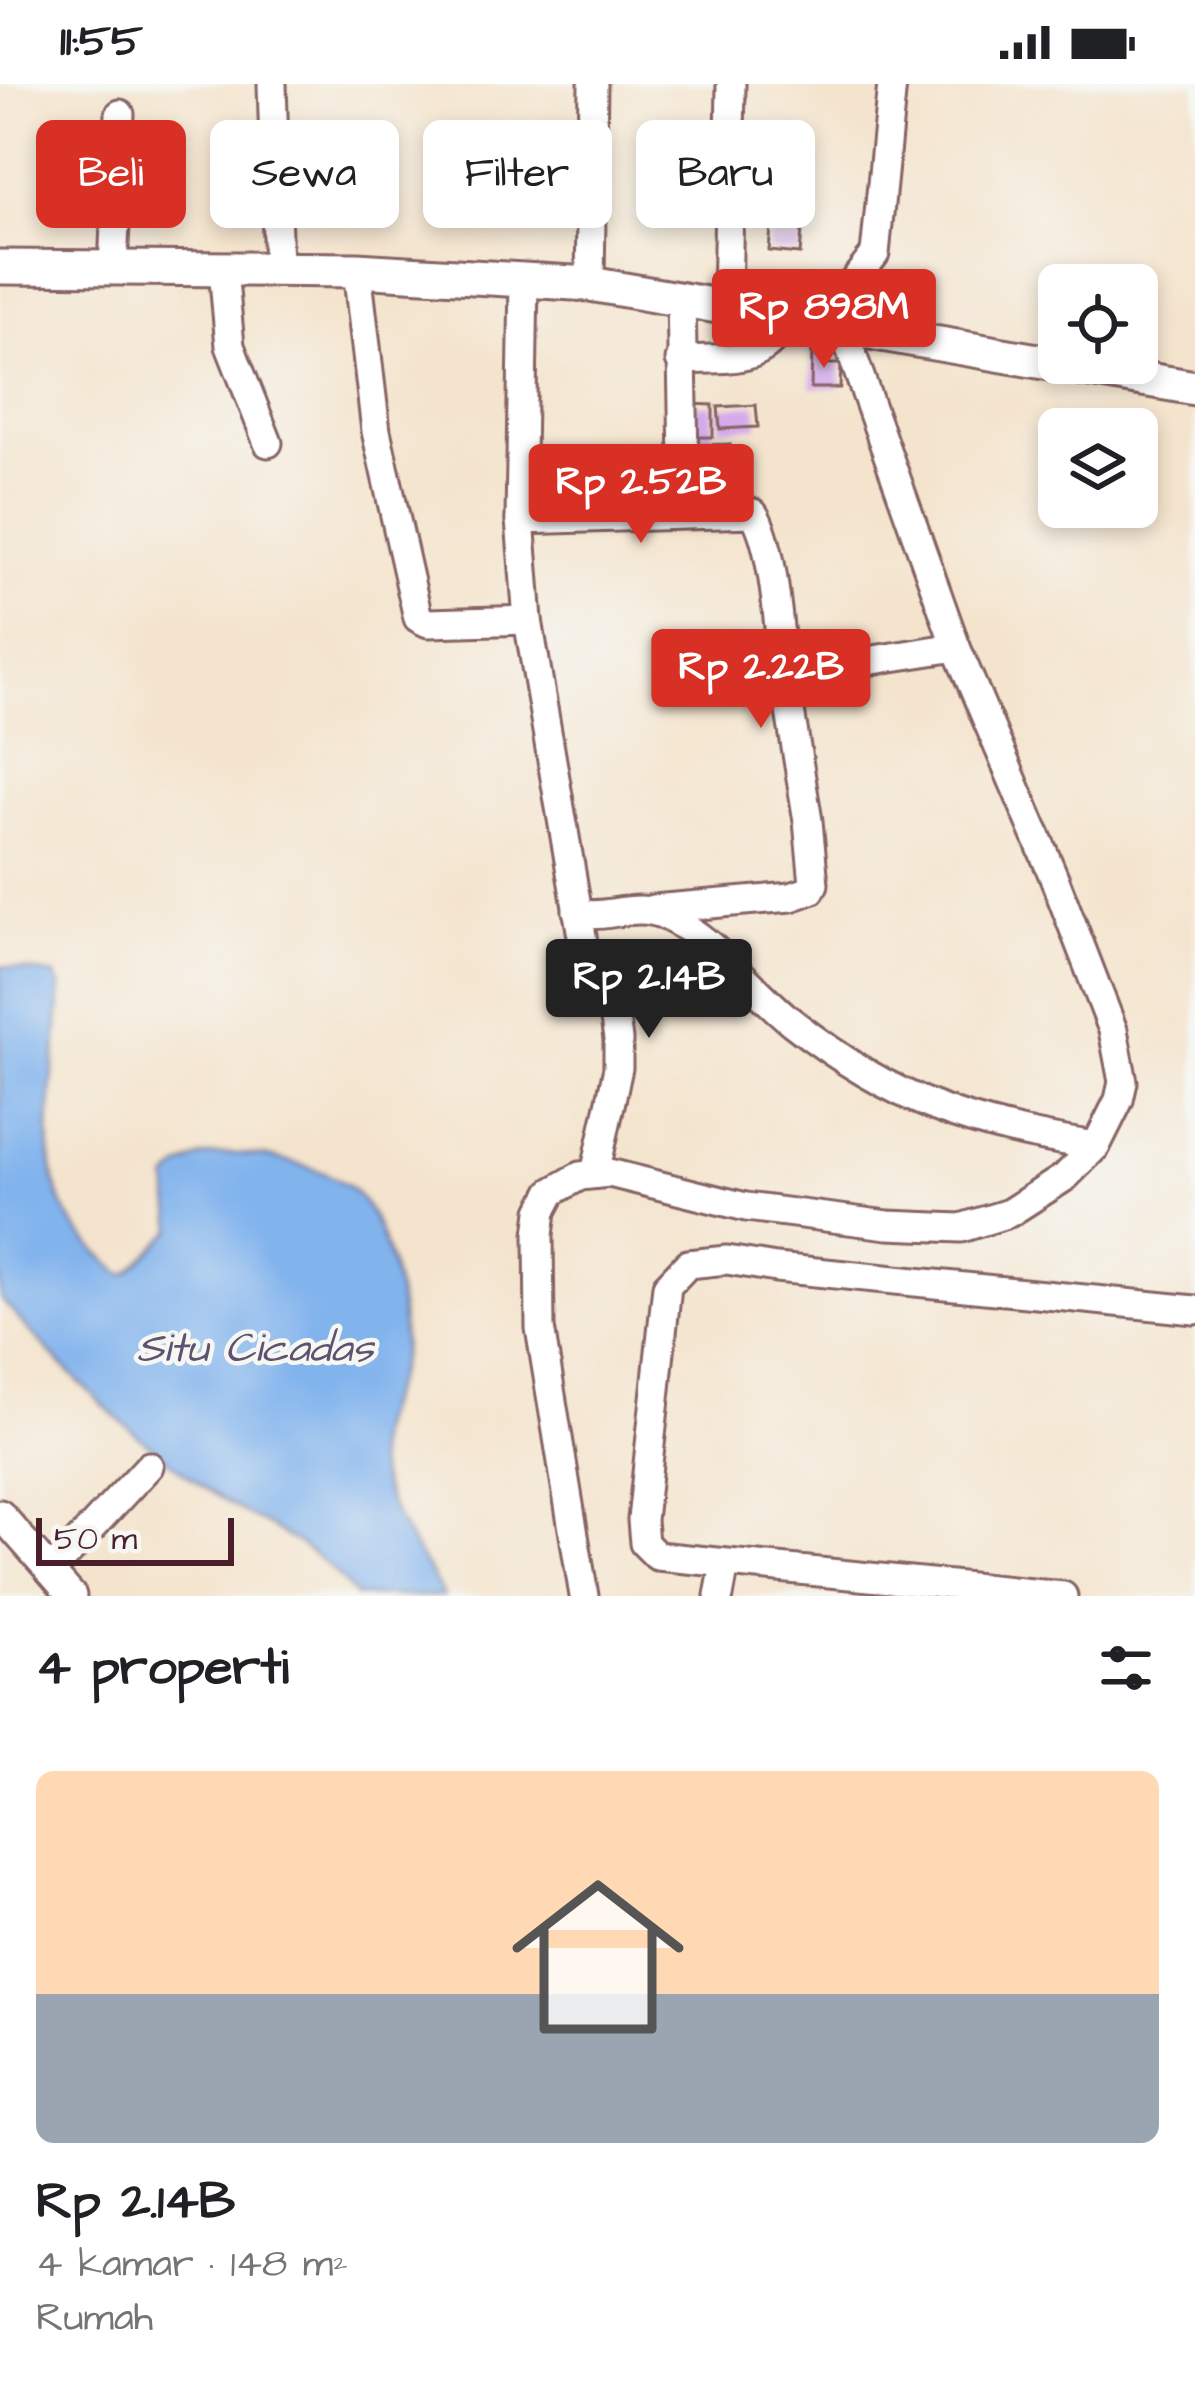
<!DOCTYPE html>
<html lang="id">
<meta charset="utf-8">
<style>
:root{--surface:#fff;--page:#f2f2f2;--text:#202124;--muted:#757577;--line:#e0e0e0;--accent:#d93025}
body{margin:0;font-family:"Architects Daughter",sans-serif;background:var(--page);color:var(--text);height:100vh;display:flex;flex-direction:column;font-size:45px;white-space:nowrap}
*{box-sizing:border-box;margin:0}
p{font-size:39px;color:var(--muted)}
.icon{flex:none;width:66px;height:66px;fill:none;stroke:currentColor;stroke-width:2;stroke-linecap:round;stroke-linejoin:round}
.map{position:relative;height:1512px;overflow:hidden}
.side{display:flex;flex-direction:column;background:var(--surface);flex:1}
.side>*{flex:none}
.top-card{position:absolute;left:36px;top:36px;width:1125px;height:108px;display:flex;gap:24px}
.tools{position:absolute;left:1038px;top:180px;display:grid;gap:24px}
.tools a{display:grid;place-items:center;width:120px;height:120px;border-radius:18px;background:var(--surface);box-shadow:0 6px 18px #0003;font-size:60px}
.scale{position:absolute;left:36px;bottom:30px;width:198px;box-sizing:border-box;padding-left:12px;border:6px solid #4a1f2b;border-top:0;font-size:33px;line-height:42px;white-space:nowrap;color:#4a1f2b;-webkit-text-stroke:9px #f6f6f2;paint-order:stroke}
.price{position:absolute;translate:-50% -102px;padding:0 27px;border-radius:12px;background:var(--accent);color:#fff;font-size:39px;line-height:78px;filter:drop-shadow(0 3px 6px #0008)}
.price::after{content:'';position:absolute;left:50%;top:72px;width:36px;height:27px;margin-left:-18px;background:inherit;clip-path:polygon(0 0,100% 0,50% 100%)}
.price.active{background:#222;color:#fff}
ul{padding:0;list-style:none}
li{display:grid;align-content:center;gap:24px;height:636px;padding:0 36px}
li+li{border-top:3px solid var(--line)}
li span{display:grid;place-items:center;height:372px;border-radius:18px;color:#555}
li>.icon{margin-inline-start:auto}
span .icon{width:216px;height:216px;fill:#fffc;stroke-width:1}
li b{font-size:51px}
h2{display:flex;justify-content:space-between;align-items:center;height:144px;padding:0 36px;font-size:51px}
.pill{padding:0 42px;border-radius:18px;background:var(--surface);box-shadow:0 6px 18px #0003;font-size:42px;line-height:108px}
.pill.active{background:var(--accent);color:#fff}
.status{display:flex;justify-content:space-between;align-items:center;height:84px;padding:0 60px;background:var(--surface);direction:ltr}
.status svg{height:33px;fill:currentColor}
.map>svg:first-child{display:block}
.water{fill:#81b3ed;stroke:#66698c;stroke-width:3}
.building{fill:#d5aaea}
.lines{fill:none;stroke-linecap:round;stroke-linejoin:round}
.minor-casing{stroke:#866464;stroke-width:33}
.major-casing{stroke:#866464;stroke-width:39}
.minor{stroke:#fff;stroke-width:27}
.major{stroke:#fff;stroke-width:33}
.labels{text-anchor:middle;dominant-baseline:central;stroke-width:9;stroke-linejoin:round;paint-order:stroke}
.water-label{font-size:42px;font-style:italic;fill:#5d536f;stroke:#f6f6f2}
</style>
<div class="status"><b>11:55</b><svg viewBox="0 0 49 12"><path d="M0 12V9h3v3zM5 12V6h3v6zM10 12V3h3v9zM15 12V0h3v12zM26 1h20v11H26zM47 4h2v5h-2z"/></svg></div>
<div class="map">
<svg width="1195" height="1512" viewBox="0 0 1195 1512">
<rect width="100%" height="100%" fill="#f6f6f2"/>
<filter id="ink" filterUnits="userSpaceOnUse"><feTurbulence type="fractalNoise" baseFrequency=".00833" numOctaves="2"/><feDisplacementMap in="SourceGraphic" scale="24" xChannelSelector="R" yChannelSelector="G"/><feConvolveMatrix kernelMatrix="1 2 1 2 8 2 1 2 1" color-interpolation-filters="sRGB"/></filter>
<filter id="wash" filterUnits="userSpaceOnUse"><feTurbulence type="fractalNoise" baseFrequency=".004" numOctaves="4" result="noise"/><feDisplacementMap in="SourceGraphic" scale="48" xChannelSelector="R" yChannelSelector="G"/><feGaussianBlur stdDeviation="2.7" result="paint"/><feColorMatrix in="noise" values="0 0 0 0 0 0 0 0 0 0 0 0 0 0 0 0 0 1.4 0 .05"/><feComposite in="paint" operator="in"/></filter>
<g filter="url(#wash)">
<rect width="100%" height="100%" fill="#f4e4cd"/>
<path class="water" d="M0,882L55,891L60,902C61,974 32,1057 65,1126C77,1150 102,1172 121,1190L128,1189L173,1146L168,1096C191,1069 219,1068 252,1071C282,1074 322,1084 348,1102C384,1127 409,1232 401,1274C394,1310 369,1342 377,1381C385,1426 421,1472 444,1512H355C315,1456 259,1443 205,1404C129,1350 61,1284 0,1214Z"/>
<g id="blocks">
<g class="building">
<polygon points="772,131 803,134 800,170 769,167"/>
<polygon points="812,266 828,266 828,280 841,280 840,304 811,304"/>
<polygon points="689,320 713,321 713,353 689,353"/>
<polygon points="756,321 758,343 720,345 718,323"/>
<polygon points="730,360 731,374 698,375 697,361"/>
</g>
</g>
</g>
<g filter="url(#ink)">
<use href="#blocks" fill-opacity="0" stroke="#866464" stroke-width="3"/>
<g class="lines">
<g class="minor-casing">
<g id="minor">
<polyline points="272,0 278,185"/>
<polyline points="113,184 120,30"/>
<polyline points="223,185 230,262 268,359"/>
<polyline points="357,186 376,347 418,534 428,539 528,536"/>
<polyline points="524,194 520,436 528,536 584,864 614,928 618,955 618,984 595,1090"/>
<polyline points="590,200 593,0"/>
<polyline points="681,213 684,378"/>
<polyline points="727,222 731,0"/>
<polyline points="822,238 875,170 892,0"/>
<path d="M680,276C727,273 767,283 787,232"/>
<path d="M520,436L753,429C774,458 779,551 784,590"/>
<polyline points="653,825 791,813 811,806 814,800 808,737 784,590 956,563"/>
<path d="M577,827C599,839 634,816 666,832C717,857 750,905 793,939C894,1018 971,1043 1096,1062"/>
<polyline points="0,1430 72,1512"/>
<polyline points="52,1486 149,1382"/>
<polyline points="584,1512 540,1244 539,1151 542,1127 552,1108 580,1092 609,1089 746,1123 888,1141 961,1144 1009,1129 1065,1093 1096,1062 1119,1016 1123,998 1113,946 1053,791 956,563 842,242"/>
<polyline points="719,1512 725,1480"/>
<polyline points="1063,1512 657,1472 644,1459 642,1436 667,1202 688,1180 727,1176 776,1184 1195,1226"/>
</g>
</g>
<g class="major-casing">
<polyline id="major" points="0,183 357,186 590,200 1195,304"/>
</g>
<use href="#minor" class="minor"/>
<use href="#major" class="major"/>
</g>
</g>
<g class="labels">
<g class="water-label">
<text x="255" y="1265">Situ Cicadas</text>
</g>
</g>
</svg>
<div class="tools">
<a><svg class="icon" aria-label="locate" viewBox="0 0 24 24"><circle cx="12" cy="12" r="6"/><path d="M12 2v4M12 18v4M2 12h4M18 12h4"/></svg></a>
<a><svg class="icon" aria-label="layers" viewBox="0 0 24 24"><path d="M12 4l9 5-9 5-9-5zM3 14l9 5 9-5"/></svg></a>
</div>
<div class="scale">50 m</div>
<b class="price" style="left:824px;top:287px">Rp 898M</b>
<b class="price" style="left:641px;top:462px">Rp 2.52B</b>
<b class="price" style="left:761px;top:647px">Rp 2.22B</b>
<b class="price active" style="left:649px;top:957px">Rp 2.14B</b>
<div class="top-card">
<a class="pill active">Beli</a>
<a class="pill">Sewa</a>
<a class="pill">Filter</a>
<a class="pill">Baru</a>
</div>
</div>
<section class="side">
<h2>4 properti<svg class="icon" aria-label="filters" viewBox="0 0 24 24"><path d="M4 7h16M4 17h16"/><circle cx="9" cy="7" r="2"/><circle cx="15" cy="17" r="2"/></svg></h2>
<ul>
<li><span style="background:linear-gradient(#ffd9b3 60%,#9aa5b1 0)"><svg class="icon" aria-label="home" viewBox="0 0 24 24"><path d="M3 11l9-7 9 7M6 9v11h12V9"/></svg></span><div><b>Rp 2.14B</b><p>4 kamar · 148 m²</p><p>Rumah</p></div></li>
</ul>
</section>
